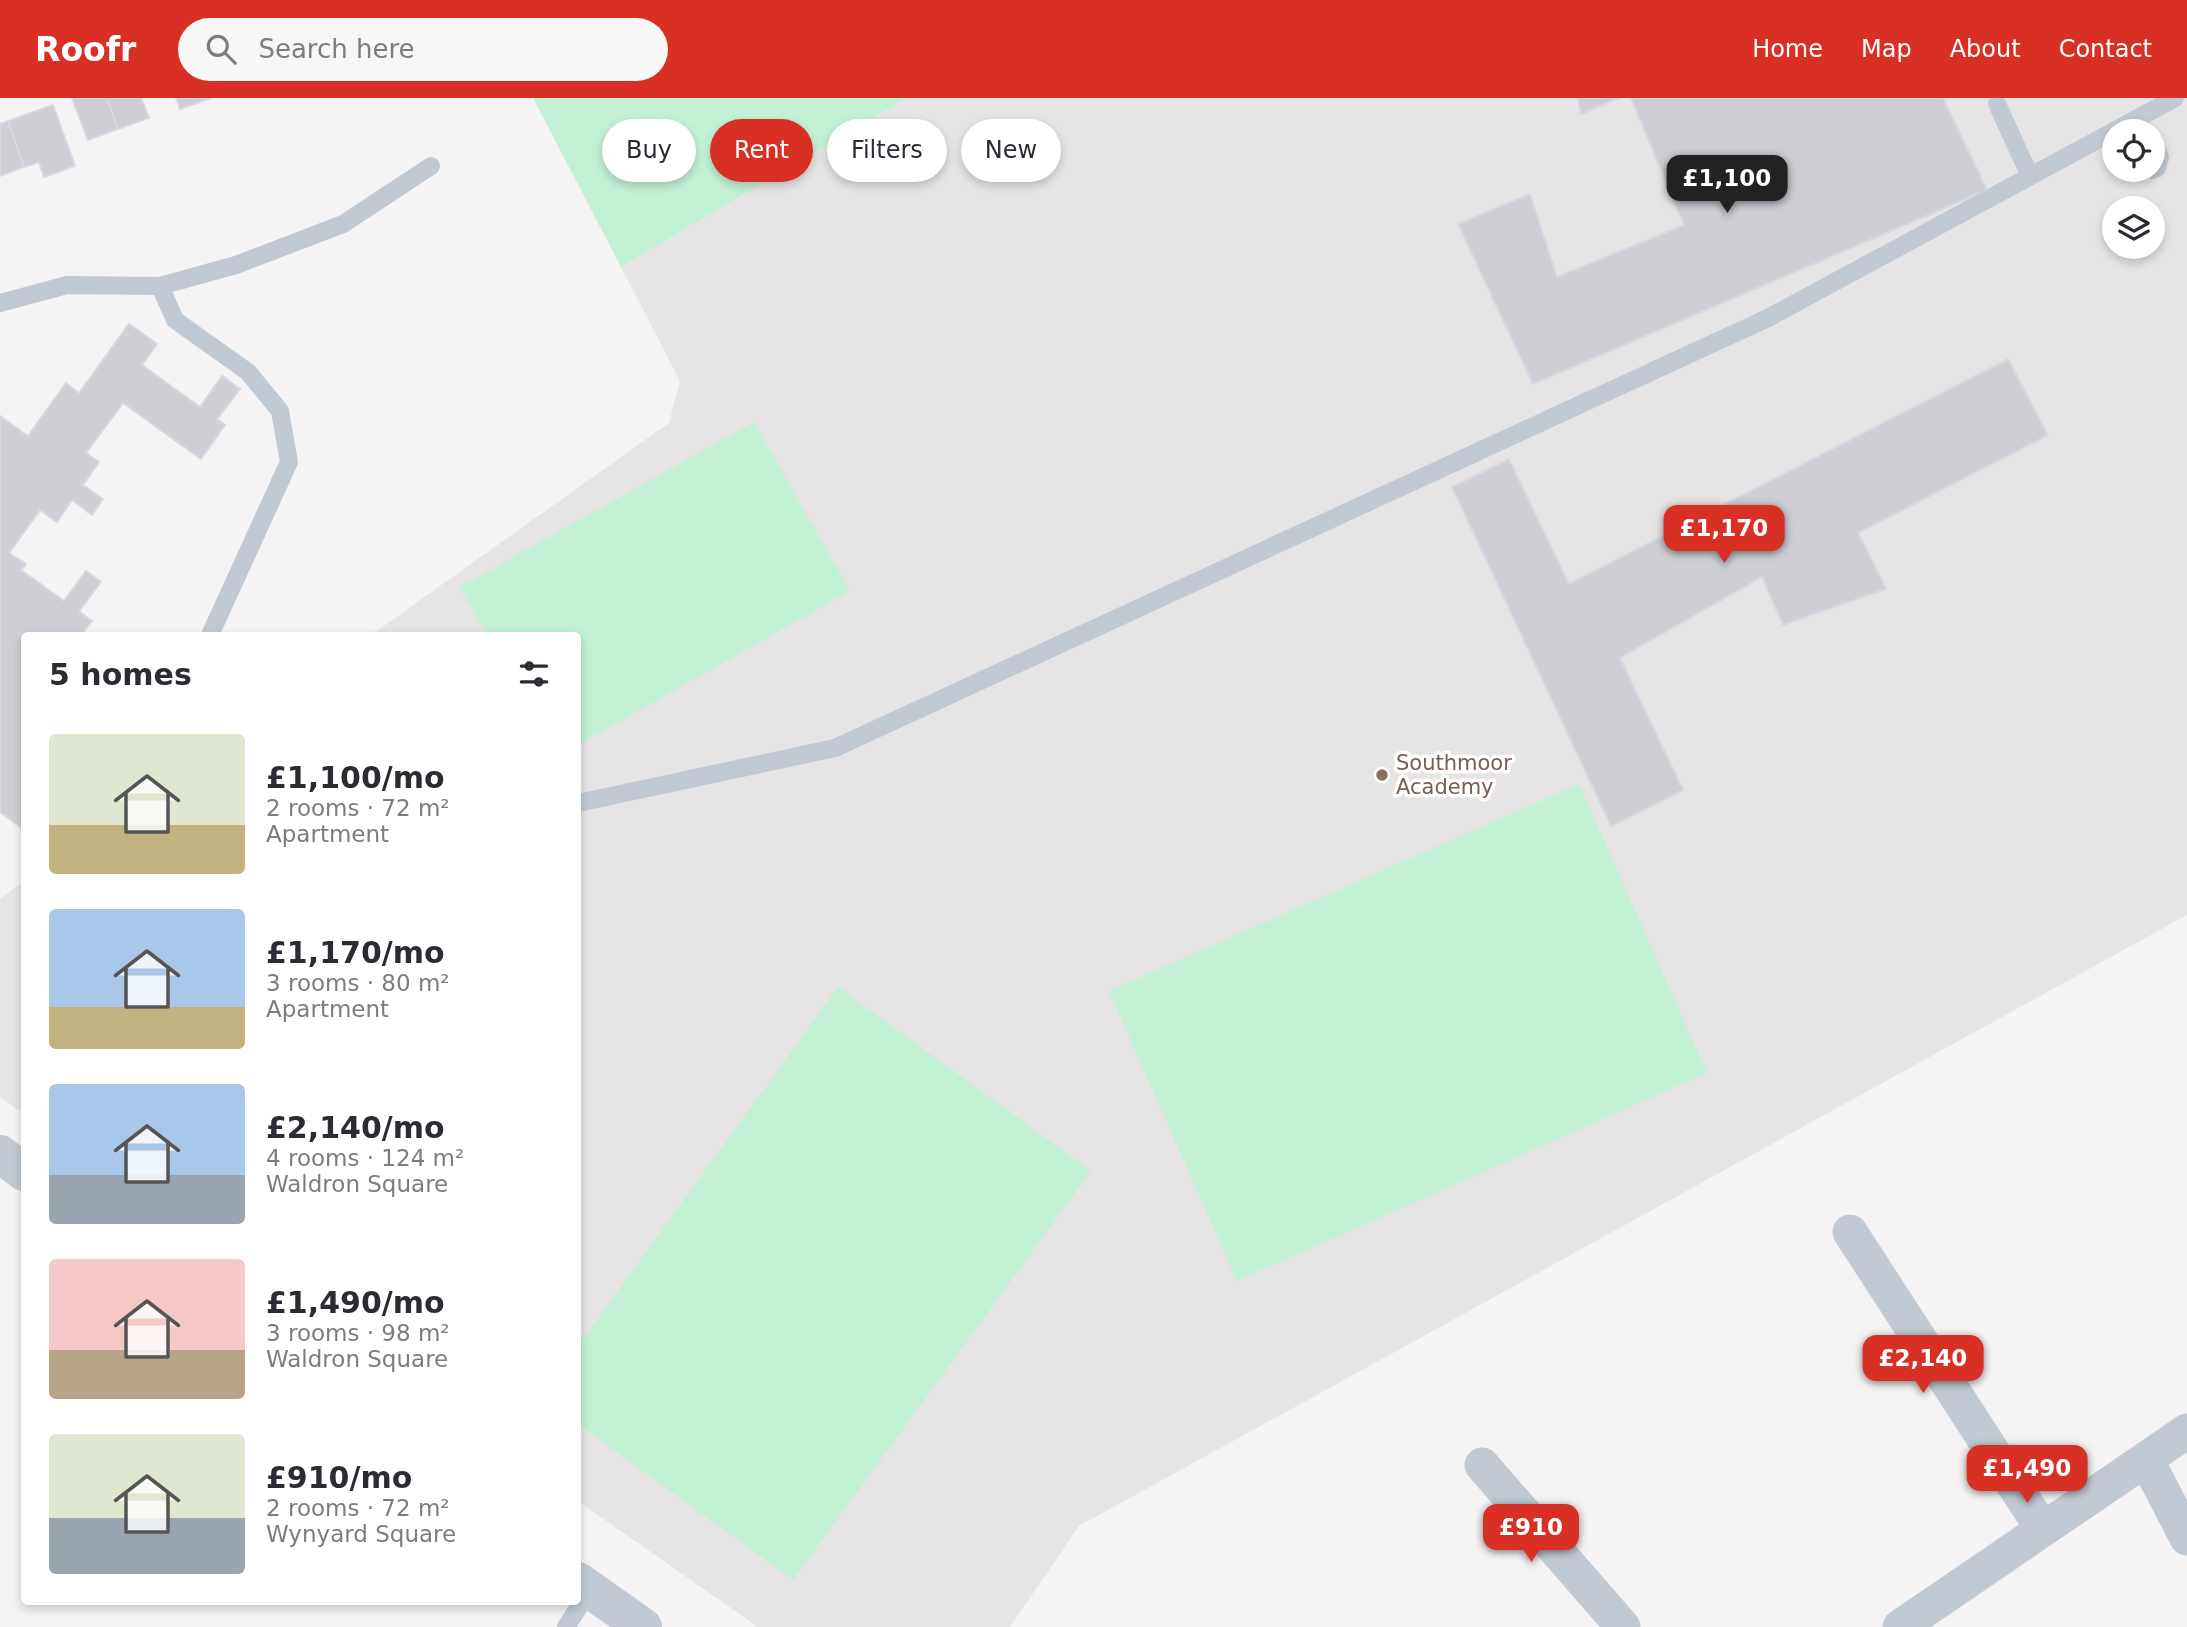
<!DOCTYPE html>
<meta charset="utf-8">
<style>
:root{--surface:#fff;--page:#f7f7f7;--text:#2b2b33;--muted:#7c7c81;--accent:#d93025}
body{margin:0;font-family:"DejaVu Sans",sans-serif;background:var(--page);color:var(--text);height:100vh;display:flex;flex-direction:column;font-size:26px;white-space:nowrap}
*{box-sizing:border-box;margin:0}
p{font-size:23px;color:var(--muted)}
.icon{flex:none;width:38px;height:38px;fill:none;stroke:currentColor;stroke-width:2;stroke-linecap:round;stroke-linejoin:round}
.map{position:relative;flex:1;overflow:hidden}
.drawer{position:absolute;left:21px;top:534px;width:560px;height:973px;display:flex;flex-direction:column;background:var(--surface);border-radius:7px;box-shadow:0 4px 10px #0003}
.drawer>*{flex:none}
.hud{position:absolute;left:602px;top:21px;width:665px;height:63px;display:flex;gap:14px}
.tools{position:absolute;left:2102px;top:21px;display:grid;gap:14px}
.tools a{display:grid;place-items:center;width:63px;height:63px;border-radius:50%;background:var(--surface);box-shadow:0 4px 10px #0003;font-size:35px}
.price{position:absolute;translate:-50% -60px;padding:0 16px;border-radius:14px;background:var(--accent);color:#fff;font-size:23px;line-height:46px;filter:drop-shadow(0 2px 4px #0008)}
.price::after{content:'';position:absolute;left:50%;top:42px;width:21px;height:16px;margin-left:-10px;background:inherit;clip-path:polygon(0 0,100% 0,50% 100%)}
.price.active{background:#222;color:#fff}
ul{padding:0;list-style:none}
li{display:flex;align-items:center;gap:21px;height:175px;padding:0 28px}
li span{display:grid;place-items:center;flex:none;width:196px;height:140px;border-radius:7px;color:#555}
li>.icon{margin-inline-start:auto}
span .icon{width:84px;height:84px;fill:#fffc;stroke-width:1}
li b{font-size:30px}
h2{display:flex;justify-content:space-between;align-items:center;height:84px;padding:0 28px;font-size:30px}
.pill{padding:0 24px;border-radius:32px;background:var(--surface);box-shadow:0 4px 10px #0003;font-size:24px;line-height:63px}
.pill.active{background:var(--accent);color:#fff}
header{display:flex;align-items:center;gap:42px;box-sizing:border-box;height:98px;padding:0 35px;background:var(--accent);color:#fff}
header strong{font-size:33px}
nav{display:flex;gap:38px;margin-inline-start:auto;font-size:24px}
.search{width:490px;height:63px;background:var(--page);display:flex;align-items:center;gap:18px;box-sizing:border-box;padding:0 24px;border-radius:38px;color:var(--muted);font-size:26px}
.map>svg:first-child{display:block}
.education{fill:#e6e4e5;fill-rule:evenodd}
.green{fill:#c3f1d5}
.building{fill:#cdcfd5;stroke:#d7d9de;stroke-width:2}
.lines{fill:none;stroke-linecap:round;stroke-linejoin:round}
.service{stroke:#c1cad2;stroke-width:18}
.minor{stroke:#c1cad2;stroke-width:35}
.tertiary{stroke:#c1cad2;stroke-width:38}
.education-dot{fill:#8d6e63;stroke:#fff;stroke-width:2.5}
.labels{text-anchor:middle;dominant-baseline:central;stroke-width:7;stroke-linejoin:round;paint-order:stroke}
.education-label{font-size:21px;fill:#785e54;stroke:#fff;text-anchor:start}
</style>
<header>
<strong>Roofr</strong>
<div class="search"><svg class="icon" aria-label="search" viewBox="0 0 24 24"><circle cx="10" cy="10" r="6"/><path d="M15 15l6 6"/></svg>Search here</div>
<nav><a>Home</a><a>Map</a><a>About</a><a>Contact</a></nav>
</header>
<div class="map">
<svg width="2187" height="1529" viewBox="0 0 2187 1529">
<rect width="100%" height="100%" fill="#f5f3f3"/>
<g class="education">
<path d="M907,0H2187V817L1079,1428L1010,1529H758L578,1403V537H371L669,325L680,283L621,169ZM2114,33H2152V72H2114ZM2114,110H2152V149H2114Z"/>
<polygon points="24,783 24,1016 0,999 0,801"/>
</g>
<g class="green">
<polygon points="533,0 907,0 621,169"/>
<polygon points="754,324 850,493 578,647 578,537 487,537 460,489"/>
<polygon points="1579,686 1707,975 1237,1183 1109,893"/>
<polygon points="838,889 1091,1073 793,1482 578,1326 578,1248"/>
</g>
<g class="building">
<polygon points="72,0 107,0 118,31 88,42"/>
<polygon points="107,0 141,0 149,20 118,31"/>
<polygon points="176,0 211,0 180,11"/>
<polygon points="1578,0 1619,0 1581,16"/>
<polygon points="1631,0 1943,0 1987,92 1533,286 1458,126 1530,96 1557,179 1684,127"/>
<polygon points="53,7 75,68 44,79 39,64 24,69 8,23"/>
<polygon points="8,23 24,69 0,78 0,26"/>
<polygon points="129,226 157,246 142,267 200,309 222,278 240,291 217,321 225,327 201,361 123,305 86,355 99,364 83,387 103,401 92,417 72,402 57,424 40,412 9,455 26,466 21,472 64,503 86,473 101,484 79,513 92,523 81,537 24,537 24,732 0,714 0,318 28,338 66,285 79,295"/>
<polygon points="2008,261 2048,337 1858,435 1886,491 1783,527 1762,479 1620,560 1683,692 1611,728 1452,389 1509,361 1569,486"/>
</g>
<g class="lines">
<g class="service">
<polyline points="1997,6 2030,78"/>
<polyline points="2152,42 2160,59 2157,70 2152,72"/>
<polyline points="160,188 175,222 248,274 280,313 289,364 210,537"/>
<polyline points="0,205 67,187 160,188 236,167 343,126 431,68"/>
<polyline points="578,705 835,650 1768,220 2175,0"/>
<polyline points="566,1529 590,1492"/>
</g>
<g class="minor">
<polyline points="1850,1134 2042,1430"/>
<polyline points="2146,1361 2187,1440"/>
<polyline points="1482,1367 1623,1529"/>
<polyline points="1900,1529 2187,1333"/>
</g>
<g class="tertiary">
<polyline points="0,1056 24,1074"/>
<polyline points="578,1483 643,1529"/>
</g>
</g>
<circle class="education-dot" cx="1382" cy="677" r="7"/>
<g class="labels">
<g class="education-label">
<text x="1396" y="665">Southmoor<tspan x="1396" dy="24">Academy</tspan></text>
</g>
</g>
</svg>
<div class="tools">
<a><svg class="icon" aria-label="locate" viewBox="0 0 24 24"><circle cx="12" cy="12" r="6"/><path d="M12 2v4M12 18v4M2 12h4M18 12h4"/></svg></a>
<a><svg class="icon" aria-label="layers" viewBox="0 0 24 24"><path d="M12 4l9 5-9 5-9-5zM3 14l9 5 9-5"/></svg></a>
</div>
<b class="price active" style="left:1727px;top:117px">£1,100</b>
<b class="price" style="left:1724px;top:467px">£1,170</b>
<b class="price" style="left:1923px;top:1297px">£2,140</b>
<b class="price" style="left:2027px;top:1407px">£1,490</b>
<b class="price" style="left:1531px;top:1466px">£910</b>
<div class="hud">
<a class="pill">Buy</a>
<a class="pill active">Rent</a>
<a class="pill">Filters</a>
<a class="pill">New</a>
</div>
<section class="drawer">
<h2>5 homes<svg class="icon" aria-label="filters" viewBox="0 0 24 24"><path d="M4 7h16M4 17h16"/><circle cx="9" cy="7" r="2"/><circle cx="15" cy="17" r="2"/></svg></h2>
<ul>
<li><span style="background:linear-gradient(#dfe7d0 65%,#c2b280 0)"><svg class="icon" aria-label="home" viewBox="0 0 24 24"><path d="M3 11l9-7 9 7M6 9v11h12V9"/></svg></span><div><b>£1,100/mo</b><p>2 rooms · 72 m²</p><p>Apartment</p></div></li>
<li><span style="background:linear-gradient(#a9c7e8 70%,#c2b280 0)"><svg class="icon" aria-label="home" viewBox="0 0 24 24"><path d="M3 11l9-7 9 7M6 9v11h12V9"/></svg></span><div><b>£1,170/mo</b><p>3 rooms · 80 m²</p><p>Apartment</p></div></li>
<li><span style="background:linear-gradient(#a9c7e8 65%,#9aa5b1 0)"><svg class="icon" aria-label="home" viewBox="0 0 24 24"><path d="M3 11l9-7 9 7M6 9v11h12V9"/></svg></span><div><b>£2,140/mo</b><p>4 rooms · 124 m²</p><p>Waldron Square</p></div></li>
<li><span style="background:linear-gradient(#f6c9c9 65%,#b9a48a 0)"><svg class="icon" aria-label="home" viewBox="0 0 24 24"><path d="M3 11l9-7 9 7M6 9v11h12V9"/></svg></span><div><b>£1,490/mo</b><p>3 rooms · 98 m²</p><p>Waldron Square</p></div></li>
<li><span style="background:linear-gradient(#dfe7d0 60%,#9aa5b1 0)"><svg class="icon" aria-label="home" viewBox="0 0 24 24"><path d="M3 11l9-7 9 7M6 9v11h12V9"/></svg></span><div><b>£910/mo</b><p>2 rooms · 72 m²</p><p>Wynyard Square</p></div></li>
</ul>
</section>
</div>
